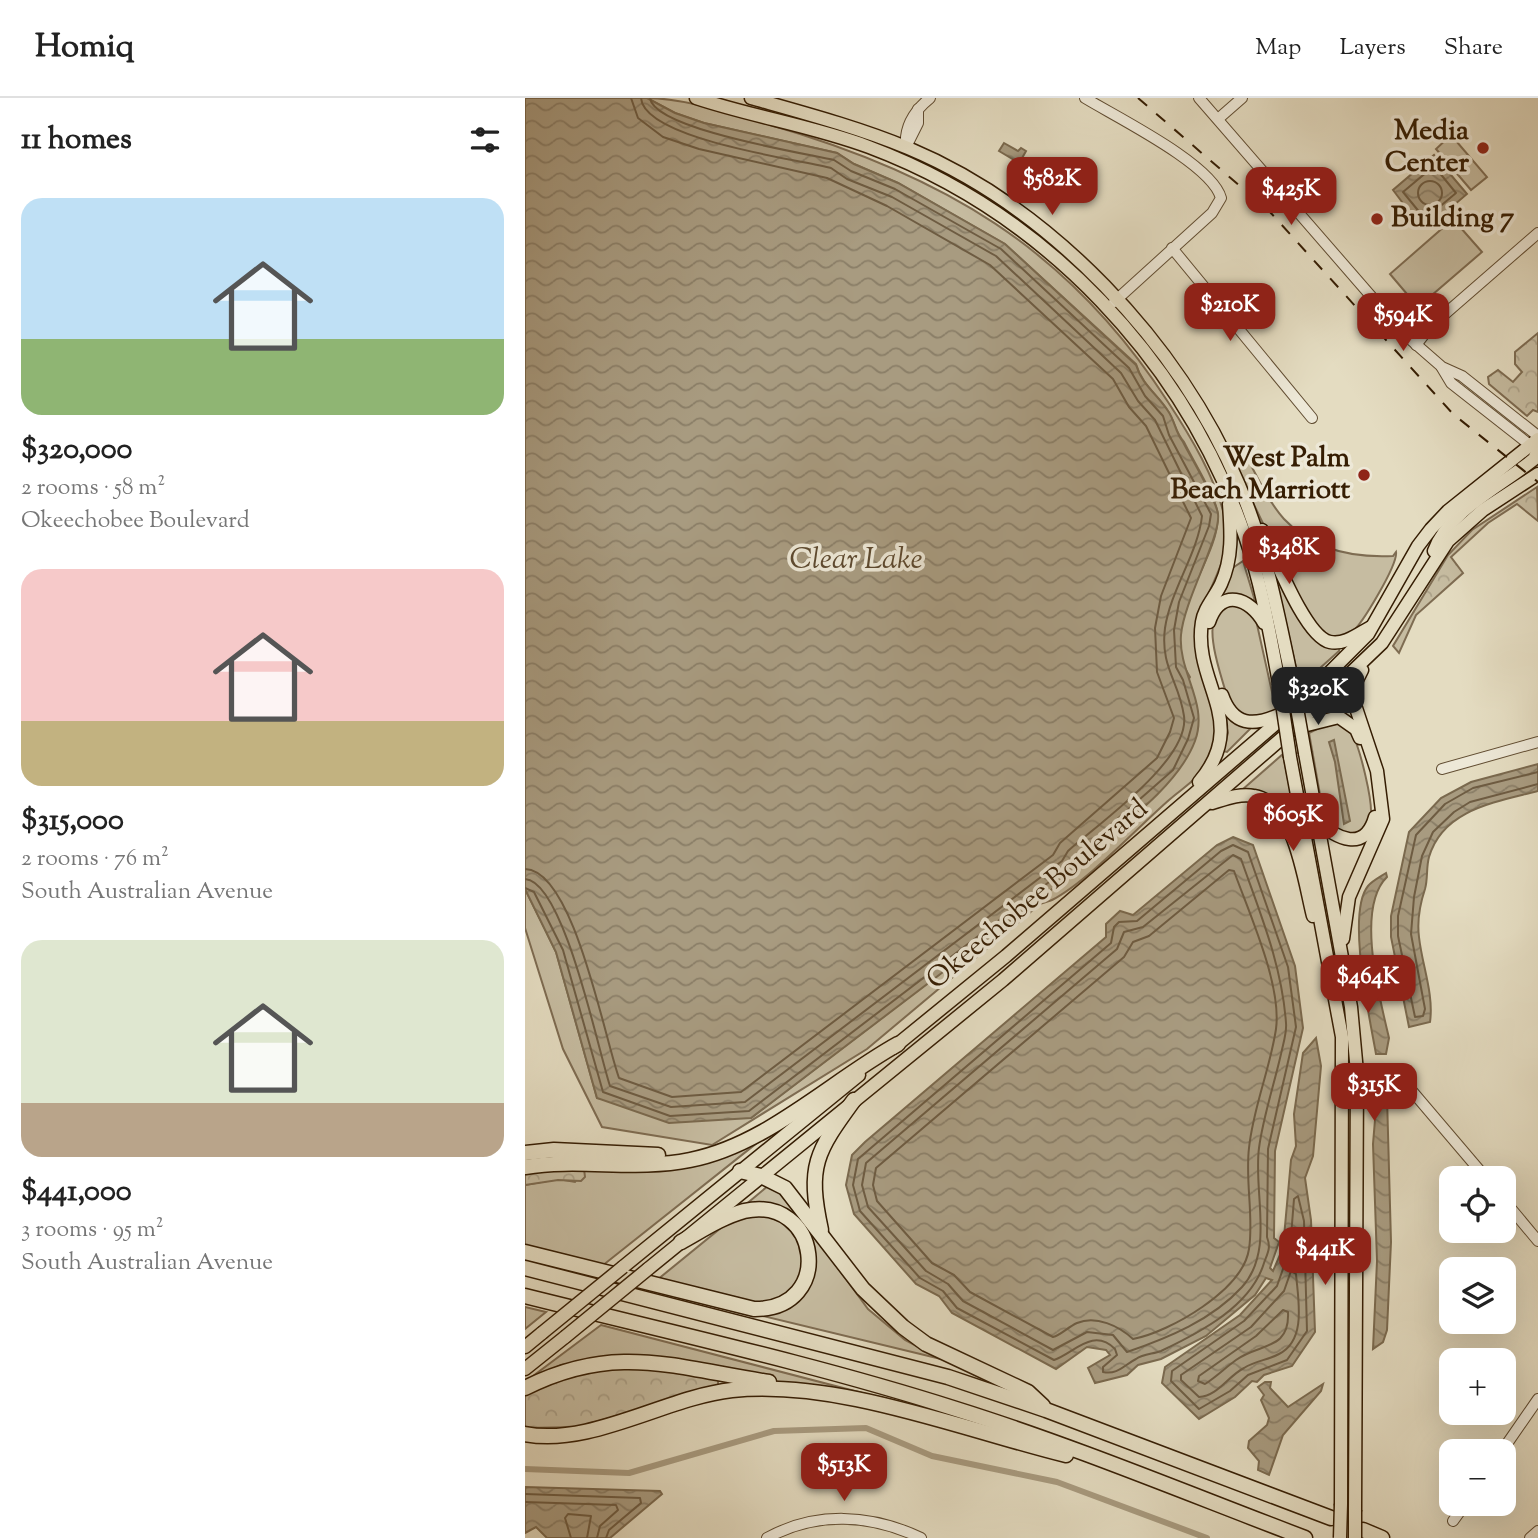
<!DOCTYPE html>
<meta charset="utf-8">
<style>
:root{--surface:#fff;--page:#f2f2f2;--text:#222;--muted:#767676;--line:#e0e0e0;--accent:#8f2418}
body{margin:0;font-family:"Sorts Mill Goudy",serif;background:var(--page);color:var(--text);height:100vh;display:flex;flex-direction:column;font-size:26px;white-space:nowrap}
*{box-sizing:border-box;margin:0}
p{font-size:23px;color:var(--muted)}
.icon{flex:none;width:38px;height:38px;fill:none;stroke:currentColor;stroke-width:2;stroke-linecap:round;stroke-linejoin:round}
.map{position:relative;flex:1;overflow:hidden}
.panel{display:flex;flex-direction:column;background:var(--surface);width:525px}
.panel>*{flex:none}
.tools{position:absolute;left:914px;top:1068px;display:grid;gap:14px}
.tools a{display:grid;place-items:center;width:77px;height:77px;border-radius:14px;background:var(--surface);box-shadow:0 7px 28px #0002;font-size:35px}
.price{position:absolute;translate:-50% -60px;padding:0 16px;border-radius:14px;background:var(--accent);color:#fff;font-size:23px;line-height:46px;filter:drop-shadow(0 2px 4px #0008)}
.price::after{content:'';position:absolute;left:50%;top:42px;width:21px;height:16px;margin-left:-10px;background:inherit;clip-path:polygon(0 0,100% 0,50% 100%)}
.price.current{background:#222;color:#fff}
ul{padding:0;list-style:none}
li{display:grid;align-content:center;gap:14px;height:371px;padding:0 21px}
li span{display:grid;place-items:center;height:217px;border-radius:21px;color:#555}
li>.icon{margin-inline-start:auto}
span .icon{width:126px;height:126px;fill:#fffc;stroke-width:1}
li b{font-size:30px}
h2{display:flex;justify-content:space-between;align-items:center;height:84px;padding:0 21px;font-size:30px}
header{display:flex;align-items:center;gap:42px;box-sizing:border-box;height:98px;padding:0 35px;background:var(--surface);border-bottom:2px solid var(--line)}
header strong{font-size:33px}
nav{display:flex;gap:38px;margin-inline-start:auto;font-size:24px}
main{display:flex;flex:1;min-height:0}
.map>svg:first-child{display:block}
.green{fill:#c6bca1;stroke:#7e6c52;stroke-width:2}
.forest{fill:url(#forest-crowns);stroke:#7e6c52;stroke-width:2}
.water{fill:url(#water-waves);stroke:#7a694e;stroke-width:2}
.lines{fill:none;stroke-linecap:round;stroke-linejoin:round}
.shore{stroke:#6e5c42;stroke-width:2}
.canal{stroke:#a89b80;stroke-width:6}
.minor-casing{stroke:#614d32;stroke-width:12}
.major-casing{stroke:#351d03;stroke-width:15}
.highway-casing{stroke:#351d03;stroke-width:17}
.minor{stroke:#ede8d7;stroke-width:10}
.major{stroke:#e4dcc1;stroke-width:12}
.highway{stroke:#e4dcc1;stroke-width:14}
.rail{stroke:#351d03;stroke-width:2;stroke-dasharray:12 12;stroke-linecap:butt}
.major-bridge-casing{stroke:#351d03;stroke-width:15;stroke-linecap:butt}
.major-bridge{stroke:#e4dcc1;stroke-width:12}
.poi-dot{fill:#8f2418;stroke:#ede8d7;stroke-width:2.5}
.labels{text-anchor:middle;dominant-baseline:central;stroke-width:7;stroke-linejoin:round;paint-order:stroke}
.poi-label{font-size:28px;font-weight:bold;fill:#351d03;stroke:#ede8d7;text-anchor:end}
.street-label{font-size:28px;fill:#351d03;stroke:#ede8d7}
.water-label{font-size:30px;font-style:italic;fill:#5d492f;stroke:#ede8d7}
</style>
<header>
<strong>Homiq</strong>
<nav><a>Map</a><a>Layers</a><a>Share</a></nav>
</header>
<main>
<section class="panel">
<h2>11 homes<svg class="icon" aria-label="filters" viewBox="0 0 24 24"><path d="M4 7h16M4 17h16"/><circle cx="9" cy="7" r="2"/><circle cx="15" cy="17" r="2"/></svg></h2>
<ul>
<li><span style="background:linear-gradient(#bfe0f5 65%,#8fb573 0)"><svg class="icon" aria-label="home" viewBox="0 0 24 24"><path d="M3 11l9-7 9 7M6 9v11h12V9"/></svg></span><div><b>$320,000</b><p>2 rooms · 58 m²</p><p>Okeechobee Boulevard</p></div></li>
<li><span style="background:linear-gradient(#f6c9c9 70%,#c2b280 0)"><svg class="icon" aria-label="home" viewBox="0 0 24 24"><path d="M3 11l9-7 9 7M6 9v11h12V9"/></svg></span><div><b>$315,000</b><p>2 rooms · 76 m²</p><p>South Australian Avenue</p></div></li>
<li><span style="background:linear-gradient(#dfe7d0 75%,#b9a48a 0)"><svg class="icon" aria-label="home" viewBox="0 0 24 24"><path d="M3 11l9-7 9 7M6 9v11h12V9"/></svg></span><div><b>$441,000</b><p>3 rooms · 95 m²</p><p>South Australian Avenue</p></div></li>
</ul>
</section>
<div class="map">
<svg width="1013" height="1440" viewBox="0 0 1013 1440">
<defs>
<pattern id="forest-crowns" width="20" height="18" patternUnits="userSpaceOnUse" patternTransform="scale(1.75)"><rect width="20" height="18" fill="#c6bca1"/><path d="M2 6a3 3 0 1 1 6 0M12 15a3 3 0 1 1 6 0" fill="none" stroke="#aba189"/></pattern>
<pattern id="water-waves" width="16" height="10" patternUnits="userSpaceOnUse" patternTransform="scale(1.75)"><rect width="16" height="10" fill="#a89b80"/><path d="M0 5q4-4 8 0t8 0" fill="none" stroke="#8a7e67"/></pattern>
</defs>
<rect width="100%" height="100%" fill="#e4dcc1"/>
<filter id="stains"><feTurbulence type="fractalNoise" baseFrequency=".00286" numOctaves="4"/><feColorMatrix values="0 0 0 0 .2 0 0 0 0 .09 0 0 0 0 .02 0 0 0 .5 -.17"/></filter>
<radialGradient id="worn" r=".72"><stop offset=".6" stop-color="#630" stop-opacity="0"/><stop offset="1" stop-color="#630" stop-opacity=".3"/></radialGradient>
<g class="green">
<path d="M122,0C159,0 206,16 242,26C416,76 543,149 643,304C666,339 690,379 700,420C712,465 669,501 672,543C674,574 697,609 690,639C688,648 685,661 680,669C673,681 655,692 644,702C612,730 562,784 527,802C525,803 517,805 515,806L342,951L187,1047L77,1029L38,951L0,830V791L31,854L72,1000L226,1020L553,770V764L665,579C629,526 693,466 693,418C693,402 667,361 659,344C650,334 650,323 643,313C632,296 617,287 611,266L480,146L373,85L329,66L312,55L179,25L150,15Z"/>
<polygon points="926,37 962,79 946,92 911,51"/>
<polygon points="928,121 957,154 893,209 865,176"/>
<path d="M716,350C730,372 741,401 759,421C788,452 827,460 868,458L871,454C873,466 837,527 826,535C819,540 812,540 804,540L786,525L706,359Z"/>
<polygon points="718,463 730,503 712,496 690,505 706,471"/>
<polygon points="748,466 783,533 815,548 814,553 775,588"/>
<path d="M711,506L722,509L731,522L751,612L730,622L706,611C700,590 682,542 689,522C693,512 702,508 711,506Z"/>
<polygon points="698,613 726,630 702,654 698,653 703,635"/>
<path d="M808,623C816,625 821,627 826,635C834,645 850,709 845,722C841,731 832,736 824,739L804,730L799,719L784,635Z"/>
<path d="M758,656L778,757C767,727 757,689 718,691Z"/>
<polygon points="247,1033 77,1168 0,1150 0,1087 33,1081 50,1084 59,1071 139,1068"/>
<polygon points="244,1087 264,1103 343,1211 380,1242 416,1261 230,1216 273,1198 280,1134 219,1108"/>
<polygon points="234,1115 267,1128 282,1163 267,1196 234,1207 132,1182 202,1125"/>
<polygon points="0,1209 21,1214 0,1231"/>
<polygon points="76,1227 372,1304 97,1258 36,1267 0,1284"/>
</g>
<g class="forest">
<polygon points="1013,235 1013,314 1008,312 1002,318 964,286 963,279 973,272 988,284 997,274 990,266 990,254"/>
<polygon points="1012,389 1013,423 992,406 963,425 926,459 938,475 891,517 874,555 868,548 923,457 947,432"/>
<polygon points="59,1071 60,1079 56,1083 33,1082 0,1087 0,1073"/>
<polygon points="88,1266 193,1280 193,1290 52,1329 0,1330 0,1295 26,1280"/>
</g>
<g class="water">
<path d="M0,0H122L150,15L179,25L312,55L329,66L373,85L480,146L611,267C617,287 632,296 643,313C650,323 650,334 658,344C666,360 691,401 693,416C696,439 659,502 656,537C653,575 684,605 670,643C652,691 591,731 553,764V770L543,779L226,1020L144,1025L72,1000L31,854L0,791Z"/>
<polygon points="479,45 493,53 496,50 501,53 492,69 487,66 489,62 474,53"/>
<polygon points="909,57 942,96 902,130 896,129 868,92"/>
<polygon points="809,642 825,723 819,726 810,664 804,644"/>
<path d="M1013,666V693C971,704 918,711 904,759C901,770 903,781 900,791C895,806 892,823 894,839C897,867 909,896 905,924L884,929L866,839V818L884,734L916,700L946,684Z"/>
<polygon points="708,739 728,747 770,868 778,930 750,1053 749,1140 754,1144 745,1170 748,1173 758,1150 766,1062 771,1048 769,1016 778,955 791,940 796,968 788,1058 780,1080 786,1122 790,1234 767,1268 739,1277 732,1284 727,1283 710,1299 674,1321 637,1285 640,1269 715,1217 747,1182 741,1180 730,1197 681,1238 636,1261 613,1267 602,1277 570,1285 563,1270 585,1257 581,1252 562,1249 531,1271 427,1215 414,1198 391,1186 329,1116 321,1087 327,1057 340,1044 581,839 581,826 595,813 608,817 692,747"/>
<path d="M861,775L862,779C830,810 855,901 864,940L861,956H851C845,921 821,815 843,788C847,783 855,779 861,775Z"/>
<polygon points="858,996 862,999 866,1144 862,1232 858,1244 848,1251 852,1163 848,1046 852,998"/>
<polygon points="740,1284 746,1284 745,1290 763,1309 798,1286 796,1293 758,1337 744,1377 733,1372 734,1363 723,1350 724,1343 742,1327 744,1320 736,1302 739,1297 733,1289"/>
<polygon points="0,1389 135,1393 137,1396 85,1440 22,1440 11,1429 0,1435"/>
</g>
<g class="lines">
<g class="shore">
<polygon points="909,68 931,95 900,121 878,94"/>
<circle cx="905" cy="95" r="12"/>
<polyline points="1013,674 948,690 920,706 891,737 873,818 873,838 890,919 898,918 900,911 886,836 889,799 897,758 908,734 929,714 945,704 1013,686"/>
<path d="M708,747L723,754L763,869L771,929L743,1051L742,1139C746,1150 743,1154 739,1165C726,1208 676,1234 636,1253C628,1256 618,1256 611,1261C599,1267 593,1277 578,1274V1269L592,1257L590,1251C568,1229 549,1255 529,1262L432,1210L418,1193L395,1180L335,1113L328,1087L333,1061L586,845L589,829L594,824L612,823L696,753Z"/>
<path d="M708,757L716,761C735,815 757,867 761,925C762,935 758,946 756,956C749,987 738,1019 734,1050C728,1094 750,1153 717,1189C687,1222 643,1240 602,1254L588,1237L562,1234L528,1252L438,1203L423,1186L401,1173L343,1109L337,1087L341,1065L592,851L599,834L618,829Z"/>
<path d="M0,771C49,772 79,939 94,980L147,999L216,994L528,757L535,745L632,660L645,634L649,620L632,574L630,530L636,498L666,420L621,328L604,309L588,281L465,167L362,108L302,80L174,51L138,39L113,20L106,0"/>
<path d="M704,772L709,773C724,815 757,887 751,931C745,971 728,1010 724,1050C720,1083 729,1119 724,1151C718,1192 645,1234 608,1241C594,1228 571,1217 552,1225C543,1229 536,1237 528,1239L445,1194L429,1177L407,1165L352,1103L348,1087L351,1070L599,859L608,844L624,838Z"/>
<path d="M0,781C39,783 73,952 85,988L146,1009L220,1004L537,763L543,753C573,726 665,662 659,618C654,583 635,569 640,530C646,491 673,455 677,418L630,322L613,303L596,275L471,158L367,99L322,81L306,70C270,61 119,41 116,0"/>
<path d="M0,790L9,794L38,852L78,994L145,1018L224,1013L545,768L549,759L648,672L663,641L669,620L658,582L651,569L649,532L654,504L684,428L686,416L644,337L638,318L620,298L604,270L476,151L370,91L326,73L309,62C278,55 129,31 125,0"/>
<polygon points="773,1098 779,1123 782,1233 762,1262 723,1277 705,1293 674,1311 646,1283 647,1273 719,1223 752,1188 765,1151 769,1101"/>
<path d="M766,1173L771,1176C773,1201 782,1242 754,1256C743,1262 730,1263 719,1270C703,1278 693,1298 674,1299L656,1282V1277L726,1229L759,1193Z"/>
<path d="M758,1212L763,1214C765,1253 734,1245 711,1262C700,1270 691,1279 680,1286L673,1283L674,1278L731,1238Z"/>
<polyline points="0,1396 115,1400 116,1405 84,1432 81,1440"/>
<polyline points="0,1404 91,1407 93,1412 75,1428 72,1440"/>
<polyline points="46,1440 40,1420 43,1416 66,1418 62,1440"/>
</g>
<polyline class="canal" points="0,1371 104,1375 249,1333 341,1330 407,1358 532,1384 682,1440"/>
<g class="minor-casing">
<g id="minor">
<path d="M560,0C591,19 687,66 696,100L687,115L589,204"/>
<polyline points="674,0 878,235 917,269 937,278 1013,338"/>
<polyline points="693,21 717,0"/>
<path d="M381,49C379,28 389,13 405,0"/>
<polyline points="381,49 393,25 393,11"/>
<polyline points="647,150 787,320"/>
<polyline points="891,247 905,229 1013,135"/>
<polyline points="917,270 926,285 1010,351"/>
<polyline points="917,671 1013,644"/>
<polyline points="827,973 858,979 887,993 961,1080"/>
<polyline points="978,1101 1013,1143"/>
<polyline points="977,1353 1013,1301"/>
<polyline points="928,1423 941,1405"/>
<path d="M242,1440C291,1413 346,1416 396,1440"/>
<polyline points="1005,1440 1013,1433"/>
</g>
</g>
<g class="major-casing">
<g id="major">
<path d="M171,0C228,19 288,28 344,49C520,115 661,263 721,441C737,488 745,537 754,585"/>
<path d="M226,0C279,15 332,29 383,50C526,110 654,245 714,387C741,450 753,516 767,582"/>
<path d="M737,432C749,456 780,539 805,544C820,547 833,536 846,529"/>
<path d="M909,453C924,412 976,388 1009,361L1013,352"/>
<path d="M684,524C696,489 725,500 739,525"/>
<path d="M697,597C708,628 728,629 756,616"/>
<polyline points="774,629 814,619 831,631 835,640"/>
<polyline points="780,655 826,909 832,974 830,1412"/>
<polyline points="765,659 817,939 816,1406"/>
<path d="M674,684C726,623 667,586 677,524C679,510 690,499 696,486C708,460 706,433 704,406"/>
<path d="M687,705C700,701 715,695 729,698C770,705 779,783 788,818"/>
<path d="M792,722C811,741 840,755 850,719"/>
<polyline points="818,841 824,799 858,721 852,673 830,607 829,588 837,572"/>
<polyline points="368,950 481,858 770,609 843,536 893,448 906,431 923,413 1013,341"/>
<polyline points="98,1169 334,977"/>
<polyline points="123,1171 478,882 764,634 857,545 923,443 958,412 1013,376"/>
<polyline points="0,1249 17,1235"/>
<polyline points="0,1271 40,1239"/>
</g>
</g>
<g class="highway-casing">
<g id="highway">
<polyline points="0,1055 29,1052 133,1057"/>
<path d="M0,1069C54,1060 111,1073 165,1062C242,1047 306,983 373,946"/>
<polyline points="215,1073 236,1078 260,1090 338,1191 378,1229 401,1246 503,1294 518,1308"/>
<path d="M296,1132C282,1068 291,1054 329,1002"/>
<path d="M0,1154L229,1211C311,1212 295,1096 219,1113C197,1119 176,1133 156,1144"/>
<polyline points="0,1170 423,1279 521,1312 806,1420"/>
<path d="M0,1198C144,1234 290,1266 431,1311C549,1348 664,1396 780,1440"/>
<path d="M0,1290C91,1244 150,1270 244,1284"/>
<path d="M0,1336C65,1349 142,1299 207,1292C313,1281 439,1332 541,1357"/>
<polyline points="838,1432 857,1440"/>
</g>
</g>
<use href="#minor" class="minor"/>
<use href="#major" class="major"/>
<use href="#highway" class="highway"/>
<polyline class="rail" points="613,0 745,114 928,316 1013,384"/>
<g class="major-bridge-casing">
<g id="major-bridge">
<polyline points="767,582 780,655"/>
<polyline points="754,585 765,659"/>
<polyline points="17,1235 98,1169"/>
<polyline points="40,1239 123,1171"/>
<polyline points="815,1440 816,1406"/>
<polyline points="830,1440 830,1412"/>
</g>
</g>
<use href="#major-bridge" class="major-bridge"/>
</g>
<g class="poi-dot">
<circle cx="958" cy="50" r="7"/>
<circle cx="852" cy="121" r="7"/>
<circle cx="839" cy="377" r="7"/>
</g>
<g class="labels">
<g class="poi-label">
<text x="944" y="34">Media<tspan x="944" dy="32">Center</tspan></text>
<text x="866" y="121" text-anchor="start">Building 7</text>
<text x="825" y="361">West Palm<tspan x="825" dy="32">Beach Marriott</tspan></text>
</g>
<g class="street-label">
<text transform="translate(513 797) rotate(-40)">Okeechobee Boulevard</text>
</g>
<g class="water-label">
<text x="331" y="462">Clear Lake</text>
</g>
</g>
<rect width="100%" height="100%" filter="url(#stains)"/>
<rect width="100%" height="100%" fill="url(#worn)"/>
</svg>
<div class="tools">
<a><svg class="icon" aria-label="locate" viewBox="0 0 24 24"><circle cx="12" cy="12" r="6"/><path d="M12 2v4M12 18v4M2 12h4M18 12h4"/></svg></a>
<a><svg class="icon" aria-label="layers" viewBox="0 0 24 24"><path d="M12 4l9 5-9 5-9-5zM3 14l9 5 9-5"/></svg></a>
<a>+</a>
<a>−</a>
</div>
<b class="price" style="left:527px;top:119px">$582K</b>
<b class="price" style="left:766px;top:129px">$425K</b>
<b class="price" style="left:705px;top:245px">$210K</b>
<b class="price" style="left:878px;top:255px">$594K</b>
<b class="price" style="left:764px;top:488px">$348K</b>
<b class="price current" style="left:793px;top:629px">$320K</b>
<b class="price" style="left:768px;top:755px">$605K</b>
<b class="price" style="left:843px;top:917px">$464K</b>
<b class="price" style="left:849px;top:1025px">$315K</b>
<b class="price" style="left:800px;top:1189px">$441K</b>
<b class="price" style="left:319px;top:1405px">$513K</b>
</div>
</main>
